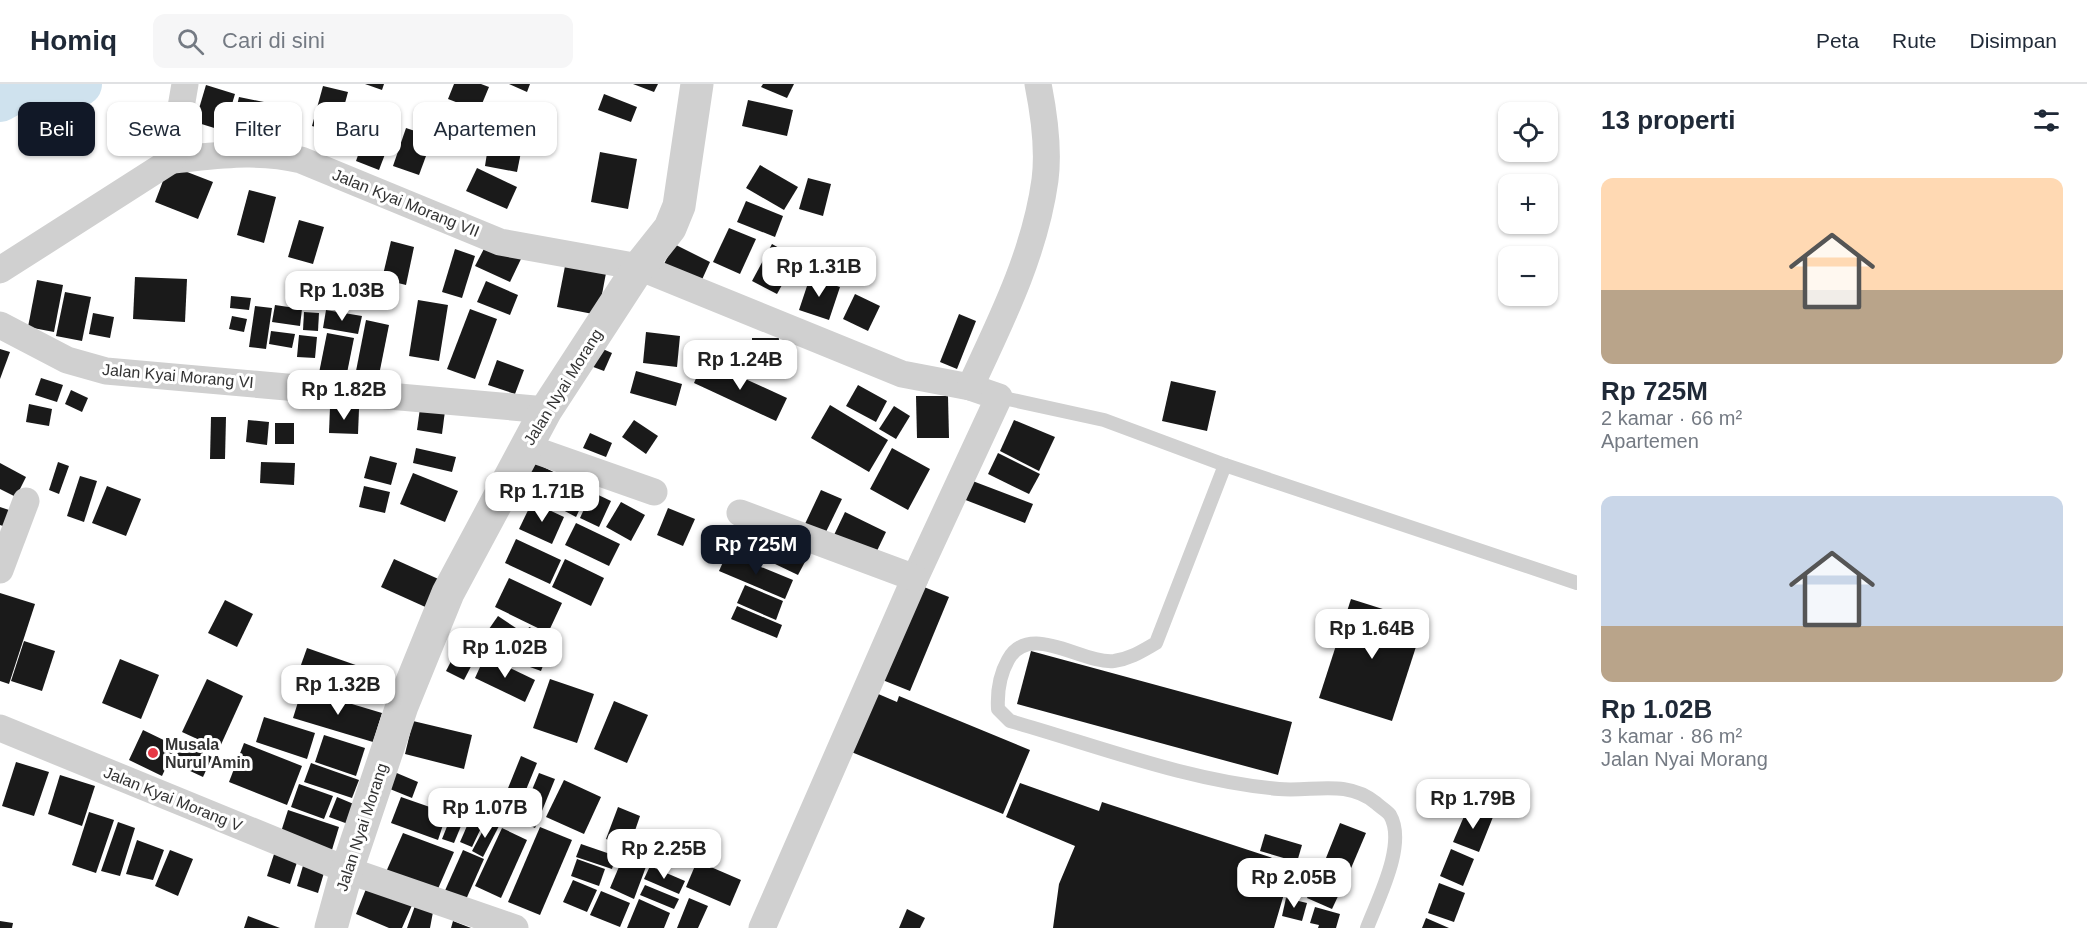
<!DOCTYPE html>
<html lang="id">
<meta charset="utf-8">
<style>
:root{--surface:#fff;--page:#f6f6f7;--text:#1f2937;--muted:#747a83;--line:#e0e1e3;--accent:#111827}
body{margin:0;font-family:Arial,sans-serif;background:var(--page);color:var(--text);height:100vh;display:flex;flex-direction:column;font-size:22px;white-space:nowrap}
*{box-sizing:border-box;margin:0}
p{font-size:20px;color:var(--muted)}
.icon{flex:none;width:33px;height:33px;fill:none;stroke:currentColor;stroke-width:2;stroke-linecap:round;stroke-linejoin:round}
.map{position:relative;flex:1;overflow:hidden}
.side{display:flex;flex-direction:column;background:var(--surface);width:510px}
.side>*{flex:none}
.top-card{position:absolute;left:18px;top:18px;width:570px;height:54px;display:flex;gap:12px}
.buttons{position:absolute;left:1498px;top:18px;display:grid;gap:12px}
.buttons a{display:grid;place-items:center;width:60px;height:60px;border-radius:12px;background:var(--surface);box-shadow:0 2px 4px #0004;font-size:30px}
.price{position:absolute;translate:-50% -51px;padding:0 14px;border-radius:12px;background:#fff;color:#222;font-size:20px;line-height:39px;filter:drop-shadow(0 2px 3px #0008)}
.price::after{content:'';position:absolute;left:50%;top:36px;width:18px;height:14px;margin-left:-9px;background:inherit;clip-path:polygon(0 0,100% 0,50% 100%)}
.price.on{background:var(--accent);color:#fff}
ul{padding:0;list-style:none}
li{display:grid;align-content:center;gap:12px;height:318px;padding:0 24px}
li span{display:grid;place-items:center;height:186px;border-radius:12px;color:#555}
li>.icon{margin-inline-start:auto}
span .icon{width:108px;height:108px;fill:#fffc;stroke-width:1}
li b{font-size:26px}
h2{display:flex;justify-content:space-between;align-items:center;height:72px;padding:0 24px;font-size:26px}
.pill{padding:0 21px;border-radius:12px;background:var(--surface);box-shadow:0 2px 4px #0004;font-size:21px;line-height:54px}
.pill.on{background:var(--accent);color:#fff}
header{display:flex;align-items:center;gap:36px;box-sizing:border-box;height:84px;padding:0 30px;background:var(--surface);border-bottom:2px solid var(--line)}
header strong{font-size:28px}
nav{display:flex;gap:33px;margin-inline-start:auto;font-size:21px}
.search{width:420px;height:54px;background:var(--page);display:flex;align-items:center;gap:15px;box-sizing:border-box;padding:0 21px;border-radius:12px;color:var(--muted);font-size:22px}
main{display:flex;flex:1;min-height:0}
.map>svg:first-child{display:block}
.lines{fill:none;stroke-linecap:round;stroke-linejoin:round}
.river{stroke:#cfe2ee;stroke-width:44}
.building{fill:#1a1a1a}
.service{stroke:#d0d0d0;stroke-width:14}
.minor{stroke:#d0d0d0;stroke-width:27}
.tertiary{stroke:#d0d0d0;stroke-width:33}
.poi-dot{fill:#e63946;stroke:#fff;stroke-width:2}
.labels{text-anchor:middle;dominant-baseline:central;stroke-width:6;stroke-linejoin:round;paint-order:stroke}
.street-label{font-size:16px;fill:#333;stroke:#fff}
.poi-label{font-size:16px;font-weight:bold;fill:#333;stroke:#fff;text-anchor:start}
</style>
<header>
<strong>Homiq</strong>
<div class="search"><svg class="icon" aria-label="search" viewBox="0 0 24 24"><circle cx="10" cy="10" r="6"/><path d="M15 15l6 6"/></svg>Cari di sini</div>
<nav><a>Peta</a><a>Rute</a><a>Disimpan</a></nav>
</header>
<main>
<div class="map">
<svg width="1577" height="844" viewBox="0 0 1577 844">
<rect width="100%" height="100%" fill="#fff"/>
<g class="lines">
<polyline class="river" points="0,16 11,10 80,0"/>
</g>
<g class="building">
<polygon points="365,0 384,0 382,6"/>
<polygon points="454,0 481,0 489,3 479,27 448,15"/>
<polygon points="509,0 530,0 527,8"/>
<polygon points="633,0 658,0 654,8"/>
<polygon points="763,0 794,0 787,14 761,3"/>
<polygon points="206,1 235,10 224,47 195,38"/>
<polygon points="323,2 348,8 337,49 312,42"/>
<polygon points="604,10 637,23 631,38 598,26"/>
<polygon points="239,13 269,19 262,53 231,47"/>
<polygon points="748,16 793,26 787,52 742,42"/>
<polygon points="369,40 393,49 379,86 356,77"/>
<polygon points="406,44 433,53 419,91 393,82"/>
<polygon points="489,56 522,63 517,88 485,82"/>
<polygon points="600,68 637,75 628,125 591,118"/>
<polygon points="169,81 213,98 198,135 155,118"/>
<polygon points="760,81 798,103 784,126 746,104"/>
<polygon points="477,84 517,103 507,125 466,107"/>
<polygon points="808,94 831,100 823,132 799,125"/>
<polygon points="249,106 276,113 264,159 237,151"/>
<polygon points="746,117 783,132 775,153 737,138"/>
<polygon points="299,136 324,143 313,180 288,173"/>
<polygon points="729,144 756,155 740,190 713,178"/>
<polygon points="391,157 414,163 406,201 382,195"/>
<polygon points="487,159 521,175 510,198 475,182"/>
<polygon points="674,160 710,178 700,200 663,182"/>
<polygon points="772,160 797,174 777,210 752,197"/>
<polygon points="455,165 475,172 462,214 442,208"/>
<polygon points="566,177 607,184 598,231 557,223"/>
<polygon points="135,193 187,195 185,238 133,235"/>
<polygon points="810,193 840,203 829,236 799,226"/>
<polygon points="37,196 63,201 54,248 28,243"/>
<polygon points="486,197 518,211 510,231 477,218"/>
<polygon points="65,208 91,213 82,257 56,252"/>
<polygon points="855,210 880,222 868,247 843,235"/>
<polygon points="231,212 251,214 249,226 230,224"/>
<polygon points="418,216 448,221 439,277 409,272"/>
<polygon points="275,221 302,225 300,242 272,238"/>
<polygon points="255,222 272,224 266,265 249,263"/>
<polygon points="470,225 497,235 475,295 447,285"/>
<polygon points="326,226 362,232 358,250 323,244"/>
<polygon points="304,228 319,229 318,247 303,246"/>
<polygon points="93,229 114,233 110,254 89,250"/>
<polygon points="959,230 976,237 957,285 940,278"/>
<polygon points="232,232 247,235 244,248 229,245"/>
<polygon points="366,236 389,241 379,291 356,287"/>
<polygon points="271,247 295,250 292,264 269,260"/>
<polygon points="646,248 680,252 677,283 643,279"/>
<polygon points="327,249 354,254 345,299 318,294"/>
<polygon points="299,251 317,253 315,274 297,273"/>
<polygon points="752,254 779,254 778,285 752,285"/>
<polygon points="596,262 612,269 604,287 588,281"/>
<polygon points="0,265 10,268 0,295"/>
<polygon points="497,276 524,286 515,310 488,301"/>
<polygon points="704,276 787,314 776,337 694,299"/>
<polygon points="636,287 682,300 676,322 630,309"/>
<polygon points="41,294 63,301 57,318 35,311"/>
<polygon points="1171,297 1216,307 1207,347 1162,337"/>
<polygon points="858,301 887,317 876,338 846,322"/>
<polygon points="71,306 88,314 82,328 65,320"/>
<polygon points="916,312 948,312 949,354 917,354"/>
<polygon points="29,320 52,325 49,342 26,338"/>
<polygon points="830,321 888,356 869,388 811,354"/>
<polygon points="894,322 910,332 896,355 879,345"/>
<polygon points="330,323 359,325 358,350 329,349"/>
<polygon points="420,324 445,327 442,350 417,346"/>
<polygon points="211,333 226,333 225,375 210,375"/>
<polygon points="248,336 269,338 267,361 246,358"/>
<polygon points="634,336 658,352 646,370 622,353"/>
<polygon points="1014,336 1055,353 1039,387 1000,367"/>
<rect x="275" y="339" width="19" height="21"/>
<polygon points="590,349 612,359 606,373 583,364"/>
<polygon points="416,364 456,373 452,388 413,379"/>
<polygon points="892,364 930,385 908,426 870,405"/>
<polygon points="998,369 1040,390 1029,410 988,390"/>
<polygon points="370,372 397,379 391,401 364,394"/>
<polygon points="531,377 570,396 556,423 518,405"/>
<polygon points="58,378 69,382 59,410 49,406"/>
<polygon points="261,378 295,379 294,401 260,399"/>
<polygon points="0,379 26,393 16,413 0,405"/>
<polygon points="413,389 458,407 445,438 400,420"/>
<polygon points="80,392 97,397 84,438 67,432"/>
<polygon points="970,396 1033,420 1025,439 963,415"/>
<polygon points="574,398 589,406 576,433 561,425"/>
<polygon points="107,402 141,415 126,452 92,439"/>
<polygon points="364,402 390,408 385,429 359,423"/>
<polygon points="821,406 842,415 824,452 804,442"/>
<polygon points="592,408 611,417 599,443 580,434"/>
<polygon points="532,418 564,433 552,460 519,445"/>
<polygon points="621,418 645,431 631,457 606,443"/>
<polygon points="0,423 18,429 12,445 0,441"/>
<polygon points="668,424 695,435 683,462 657,451"/>
<polygon points="845,428 886,448 875,471 834,451"/>
<polygon points="576,439 620,460 609,482 565,461"/>
<polygon points="758,451 807,474 798,491 750,468"/>
<polygon points="516,455 561,476 550,500 505,479"/>
<polygon points="727,469 793,496 785,515 719,487"/>
<polygon points="394,475 445,498 432,526 381,503"/>
<polygon points="565,475 604,494 591,522 552,503"/>
<polygon points="509,494 562,519 548,549 495,523"/>
<polygon points="745,501 783,517 776,536 737,519"/>
<polygon points="919,501 949,513 910,607 880,595"/>
<polygon points="0,509 35,520 9,600 0,597"/>
<polygon points="1351,515 1424,538 1392,637 1319,614"/>
<polygon points="225,516 253,530 237,563 208,549"/>
<polygon points="737,522 782,541 777,554 731,535"/>
<polygon points="498,532 525,550 509,574 482,555"/>
<polygon points="529,543 554,553 541,587 516,578"/>
<polygon points="463,554 481,563 464,596 446,587"/>
<polygon points="24,557 55,567 42,607 11,597"/>
<polygon points="307,564 370,586 361,614 297,592"/>
<polygon points="1031,567 1292,638 1278,691 1017,620"/>
<polygon points="485,572 535,596 525,618 475,594"/>
<polygon points="120,575 159,591 141,635 102,619"/>
<polygon points="207,595 243,612 219,665 182,648"/>
<polygon points="550,595 594,610 577,659 533,644"/>
<polygon points="302,605 382,629 373,658 293,634"/>
<polygon points="869,606 897,618 899,612 1030,666 1003,730 844,665"/>
<polygon points="614,617 648,631 627,679 594,665"/>
<polygon points="264,633 315,649 307,675 256,658"/>
<polygon points="413,637 472,651 464,685 405,670"/>
<polygon points="143,646 176,662 162,692 129,676"/>
<polygon points="324,651 365,664 356,692 315,678"/>
<polygon points="182,659 212,673 203,693 173,679"/>
<polygon points="244,659 302,682 287,721 229,698"/>
<polygon points="521,672 537,679 514,735 498,729"/>
<polygon points="16,678 49,688 34,732 2,722"/>
<polygon points="311,679 359,696 352,714 304,698"/>
<polygon points="392,687 418,698 412,714 385,703"/>
<polygon points="539,689 555,695 535,744 519,737"/>
<polygon points="60,691 95,702 82,742 48,730"/>
<polygon points="564,696 601,713 584,750 546,733"/>
<polygon points="1020,699 1099,727 1102,718 1297,782 1288,811 1284,810 1274,844 1053,844 1059,800 1075,762 1006,733"/>
<polygon points="299,700 333,712 324,735 291,723"/>
<polygon points="337,713 356,721 348,740 329,733"/>
<polygon points="401,713 447,729 438,756 391,739"/>
<polygon points="456,720 468,725 454,759 442,755"/>
<polygon points="618,723 640,732 629,764 606,755"/>
<polygon points="1468,723 1493,733 1479,768 1453,758"/>
<polygon points="288,726 339,743 331,769 280,751"/>
<polygon points="89,728 114,736 96,789 72,781"/>
<polygon points="470,735 483,740 472,763 460,758"/>
<polygon points="488,737 499,742 483,773 472,767"/>
<polygon points="118,738 135,744 120,792 101,787"/>
<polygon points="1340,739 1366,749 1349,789 1324,779"/>
<polygon points="540,743 572,756 540,831 508,818"/>
<polygon points="502,744 527,756 501,814 475,802"/>
<polygon points="403,749 454,768 437,807 386,788"/>
<polygon points="1265,750 1302,761 1297,778 1260,767"/>
<polygon points="137,756 164,766 153,796 126,790"/>
<polygon points="581,760 616,772 612,785 576,773"/>
<polygon points="276,764 299,772 290,800 267,792"/>
<polygon points="1451,765 1474,775 1463,802 1440,792"/>
<polygon points="170,766 193,775 178,812 155,802"/>
<polygon points="463,766 484,775 464,820 443,811"/>
<polygon points="624,771 647,780 634,815 610,804"/>
<polygon points="305,775 326,782 318,809 297,802"/>
<polygon points="577,775 605,785 599,802 571,792"/>
<polygon points="697,777 741,796 730,822 686,803"/>
<polygon points="1322,781 1347,793 1332,825 1307,814"/>
<polygon points="650,782 685,797 679,810 644,795"/>
<polygon points="573,796 597,806 587,828 563,818"/>
<polygon points="1439,799 1465,809 1454,838 1428,829"/>
<polygon points="368,800 413,819 402,844 389,844 356,830"/>
<polygon points="645,801 679,815 674,825 640,811"/>
<polygon points="601,807 630,819 620,843 590,831"/>
<polygon points="689,814 708,822 698,844 677,844"/>
<polygon points="1286,814 1307,819 1302,837 1282,832"/>
<polygon points="639,815 670,829 664,844 627,844"/>
<polygon points="416,819 433,828 430,844 407,844"/>
<polygon points="1315,823 1340,830 1336,844 1318,844 1319,841 1310,839"/>
<polygon points="907,825 925,834 920,844 899,844"/>
<polygon points="248,832 280,844 244,844"/>
<polygon points="1426,834 1449,844 1422,844"/>
<polygon points="0,837 13,839 12,844 0,844"/>
<polygon points="453,837 471,844 451,844"/>
</g>
<g class="lines">
<g class="service">
<polyline points="999,313 1104,336 1225,381 1577,499"/>
<path d="M1225,381L1156,559C1142,567 1130,575 1114,577C1082,580 1029,537 1008,576C999,592 997,607 998,625L1010,637C1098,662 1188,697 1279,705C1313,708 1347,695 1376,719C1380,723 1387,727 1390,731C1407,760 1378,815 1367,844"/>
</g>
<g class="minor">
<path d="M172,76C216,72 257,65 301,76L500,158L639,183L902,290L970,303L999,313L915,494L762,844"/>
<polyline points="0,186 172,76 185,0"/>
<polyline points="0,241 67,276 106,287 546,326"/>
<path d="M970,303C1001,237 1035,169 1045,96C1049,65 1044,30 1038,0"/>
<polyline points="526,363 654,408"/>
<polyline points="740,429 915,494"/>
<polyline points="0,486 26,417"/>
<polyline points="0,644 347,786 515,844"/>
</g>
<polyline class="tertiary" points="331,844 347,786 402,622 448,509 546,326 639,183 670,144 679,122 697,0"/>
</g>
<circle class="poi-dot" cx="153" cy="669" r="6"/>
<g class="labels">
<g class="street-label">
<text transform="translate(406 119) rotate(22)">Jalan Kyai Morang VII</text>
<text transform="translate(178 292) rotate(5)">Jalan Kyai Morang VI</text>
<text transform="translate(563 303) rotate(-58)">Jalan Nyai Morang</text>
<text transform="translate(173 715) rotate(22)">Jalan Kyai Morang V</text>
<text transform="translate(362 743) rotate(-72)">Jalan Nyai Morang</text>
</g>
<g class="poi-label">
<text x="165" y="660">Musala<tspan x="165" dy="18">Nurul Amin</tspan></text>
</g>
</g>
</svg>
<div class="buttons">
<a><svg class="icon" aria-label="locate" viewBox="0 0 24 24"><circle cx="12" cy="12" r="6"/><path d="M12 2v4M12 18v4M2 12h4M18 12h4"/></svg></a>
<a>+</a>
<a>−</a>
</div>
<b class="price" style="left:819px;top:214px">Rp 1.31B</b>
<b class="price" style="left:342px;top:238px">Rp 1.03B</b>
<b class="price" style="left:740px;top:307px">Rp 1.24B</b>
<b class="price" style="left:344px;top:337px">Rp 1.82B</b>
<b class="price" style="left:542px;top:439px">Rp 1.71B</b>
<b class="price on" style="left:756px;top:492px">Rp 725M</b>
<b class="price" style="left:1372px;top:576px">Rp 1.64B</b>
<b class="price" style="left:505px;top:595px">Rp 1.02B</b>
<b class="price" style="left:338px;top:632px">Rp 1.32B</b>
<b class="price" style="left:1473px;top:746px">Rp 1.79B</b>
<b class="price" style="left:485px;top:755px">Rp 1.07B</b>
<b class="price" style="left:664px;top:796px">Rp 2.25B</b>
<b class="price" style="left:1294px;top:825px">Rp 2.05B</b>
<div class="top-card">
<a class="pill on">Beli</a>
<a class="pill">Sewa</a>
<a class="pill">Filter</a>
<a class="pill">Baru</a>
<a class="pill">Apartemen</a>
</div>
</div>
<section class="side">
<h2>13 properti<svg class="icon" aria-label="filters" viewBox="0 0 24 24"><path d="M4 7h16M4 17h16"/><circle cx="9" cy="7" r="2"/><circle cx="15" cy="17" r="2"/></svg></h2>
<ul>
<li><span style="background:linear-gradient(#ffd9b3 60%,#b9a48a 0)"><svg class="icon" aria-label="home" viewBox="0 0 24 24"><path d="M3 11l9-7 9 7M6 9v11h12V9"/></svg></span><div><b>Rp 725M</b><p>2 kamar · 66 m²</p><p>Apartemen</p></div></li>
<li><span style="background:linear-gradient(#c9d6e8 70%,#b9a48a 0)"><svg class="icon" aria-label="home" viewBox="0 0 24 24"><path d="M3 11l9-7 9 7M6 9v11h12V9"/></svg></span><div><b>Rp 1.02B</b><p>3 kamar · 86 m²</p><p>Jalan Nyai Morang</p></div></li>
</ul>
</section>
</main>
